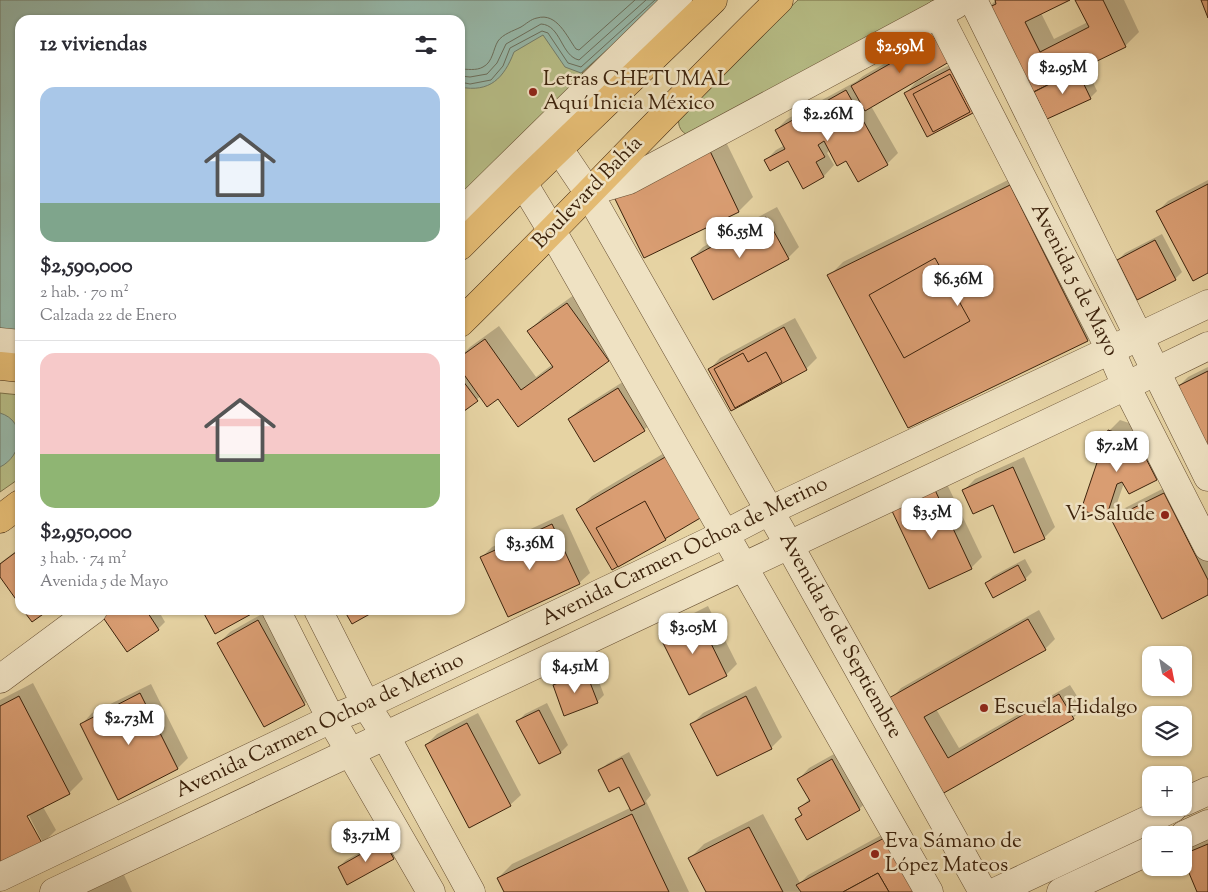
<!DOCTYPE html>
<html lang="es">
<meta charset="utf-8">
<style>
:root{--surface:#fff;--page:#f7f7f7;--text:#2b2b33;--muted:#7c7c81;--line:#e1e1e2;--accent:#b45309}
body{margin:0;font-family:"Sorts Mill Goudy",serif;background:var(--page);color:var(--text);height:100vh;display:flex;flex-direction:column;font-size:19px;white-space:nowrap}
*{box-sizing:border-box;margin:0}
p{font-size:16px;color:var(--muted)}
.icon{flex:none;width:28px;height:28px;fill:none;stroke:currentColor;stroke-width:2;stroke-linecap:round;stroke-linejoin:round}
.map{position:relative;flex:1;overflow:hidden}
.panel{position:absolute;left:15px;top:15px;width:450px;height:600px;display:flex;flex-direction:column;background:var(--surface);border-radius:15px;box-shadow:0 1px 4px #0004}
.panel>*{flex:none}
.needle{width:32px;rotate:148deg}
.controls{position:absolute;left:1142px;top:646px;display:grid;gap:10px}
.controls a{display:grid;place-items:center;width:50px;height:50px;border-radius:10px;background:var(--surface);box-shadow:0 1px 4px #0004;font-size:25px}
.price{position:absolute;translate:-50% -42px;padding:0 11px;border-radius:10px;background:#fff;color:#222;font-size:16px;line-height:32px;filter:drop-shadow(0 1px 2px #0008)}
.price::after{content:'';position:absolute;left:50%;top:30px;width:15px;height:11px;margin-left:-8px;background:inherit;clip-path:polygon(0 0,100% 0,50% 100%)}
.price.on{background:var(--accent);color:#fff}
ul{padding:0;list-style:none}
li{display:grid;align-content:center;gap:10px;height:265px;padding:0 25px}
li+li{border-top:1px solid var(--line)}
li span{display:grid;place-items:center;height:155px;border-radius:15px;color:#555}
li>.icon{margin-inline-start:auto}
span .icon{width:90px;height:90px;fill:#fffc;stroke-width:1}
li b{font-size:21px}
h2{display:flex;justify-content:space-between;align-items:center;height:60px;padding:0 25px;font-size:21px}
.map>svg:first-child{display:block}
.green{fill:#b6bc85;stroke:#7a7048}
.water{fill:#96b7a8;stroke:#727c6a}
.shadow{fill:#0003;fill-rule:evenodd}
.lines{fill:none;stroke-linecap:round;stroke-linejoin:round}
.shore{stroke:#6a6d5a;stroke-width:1}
.building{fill:#d99d72;stroke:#3d230c}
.minor-casing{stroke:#674f32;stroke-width:29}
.major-casing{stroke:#3d230c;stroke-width:29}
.minor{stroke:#efe2c3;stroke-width:28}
.major{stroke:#e3ba72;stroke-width:28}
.poi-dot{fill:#8f2418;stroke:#efe2c3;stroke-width:2}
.labels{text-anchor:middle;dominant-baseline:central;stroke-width:5;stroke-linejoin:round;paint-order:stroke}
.poi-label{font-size:21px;fill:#3d230c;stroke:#efe2c3;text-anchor:start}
.street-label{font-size:21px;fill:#3d230c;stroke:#efe2c3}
</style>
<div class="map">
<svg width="1208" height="892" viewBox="0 0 1208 892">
<rect width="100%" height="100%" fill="#e6d3a3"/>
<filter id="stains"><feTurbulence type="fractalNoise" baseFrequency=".004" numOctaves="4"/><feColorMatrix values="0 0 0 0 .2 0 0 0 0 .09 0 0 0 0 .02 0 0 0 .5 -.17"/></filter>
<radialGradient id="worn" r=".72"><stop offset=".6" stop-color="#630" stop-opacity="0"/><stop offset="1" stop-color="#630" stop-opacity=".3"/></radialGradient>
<g class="green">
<polygon points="0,0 663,0 582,73 600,91 460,228 460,20 20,20"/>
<path d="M798,0H947L689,136C677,130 677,121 681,110Z"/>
<polygon points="0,393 20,395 20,478 0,492"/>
</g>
<g class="water">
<path d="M0,0H663L581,73L565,67L543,35L514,52C504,78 490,93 460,87V20H20V334L0,333Z"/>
<path d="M0,413C27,421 23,456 0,467Z"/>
</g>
<g class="shadow">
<polygon points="996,0 1067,0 1041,13 1054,39 1088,22 1077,0 1124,0 1139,32 1125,46 1085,65 1097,91 1090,98 1048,118 1034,90 987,9"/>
<polygon points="946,28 871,106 898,153 887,164 830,150 827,153 834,165 824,176 804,187 788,159 766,160 776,150 785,145 776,130 787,119 857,81 863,76"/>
<polygon points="961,59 982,102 972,112 906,93 916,82"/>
<polygon points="724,138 753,197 739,211 644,256 616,197"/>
<polygon points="1024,172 1102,326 1088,340 829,276 843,262"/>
<polygon points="1208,180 1208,271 1158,211 1168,201"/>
<polygon points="777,207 799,247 788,258 692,258 703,247"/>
<polygon points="1162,234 1182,272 1175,279 1118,260 1125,253"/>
<polygon points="581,290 622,346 608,360 518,425 498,398 481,396 460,412 460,357 470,347 499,326 536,377 553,364 529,331 543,317"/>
<polygon points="795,318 817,358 806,369 710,369 720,358"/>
<polygon points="1208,367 1208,448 1177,388 1188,377"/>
<polygon points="629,378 655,419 644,430 569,419 580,409"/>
<polygon points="1120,420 1147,429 1167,468 1156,479 1129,493 1124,483 1116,506 1105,517 1109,431"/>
<polygon points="681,443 716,502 578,510 592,496"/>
<polygon points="1024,457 1055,527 1044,538 994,503 964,490 975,479"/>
<polygon points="945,480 982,557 971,568 893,511"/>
<polygon points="1174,483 1208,549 1208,594 1113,520 1123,509"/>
<polygon points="563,514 590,573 579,583 482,557 492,547"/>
<polygon points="20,548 20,603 0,574 0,563"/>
<polygon points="1025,559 1032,572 1025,579 986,583 993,576"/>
<polygon points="708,606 737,664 726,675 661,635 672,624"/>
<polygon points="110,610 158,610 165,622 158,629 127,650 104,616"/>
<polygon points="269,610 315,693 304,704 219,643 230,632"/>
<polygon points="1039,610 1055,639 1045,649 936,709 959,748 1070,685 1084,707 1073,718 942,793 891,699 901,688"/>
<polygon points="593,666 604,695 597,702 554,686 561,679"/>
<path d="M33,683L83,779L69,793L43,807L56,830L42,844L0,866V700ZM26,810L42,841H39L23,811Z"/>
<polygon points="151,684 188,758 178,768 119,798 82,724 92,713"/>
<polygon points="756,686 782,737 771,748 717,775 692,724 703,713"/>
<polygon points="547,703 568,745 561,752 539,763 518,721 525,714"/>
<polygon points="478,713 521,795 510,805 426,745 437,734"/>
<polygon points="843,749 870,799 859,809 796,819 803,813 800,808 810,798 799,779 809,768"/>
<polygon points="629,752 651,795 646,801 689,892 505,892 498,878 512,864 630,808 619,786 600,771 607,764"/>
<polygon points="763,814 800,883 808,875 898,826 919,892 707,892 690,858 704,844"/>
<polygon points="392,835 400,851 393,858 339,867 346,860"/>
<polygon points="1208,837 1208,892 1198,892 1184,855 1197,842"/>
<polygon points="124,875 132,892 87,892"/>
</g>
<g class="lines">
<g class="shore">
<path d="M460,69C467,69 476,71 483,67C493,62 493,49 498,41C503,34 513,31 521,27C526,24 531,19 537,18C557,12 567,37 576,49L579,50L635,0"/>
<path d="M460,76L470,77L487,74L497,63L506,44L541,24C561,25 561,56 579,60L646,0"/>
<polyline points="460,82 470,84 491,80 503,66 510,48 542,31 548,33 568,63 581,67 655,0"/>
</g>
</g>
<g class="building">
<polygon points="995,0 1070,0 1025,22 1040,52 1089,27 1075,0 1103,0 1126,47 1027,95 985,9 996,4"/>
<polygon points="1201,0 1208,0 1208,18"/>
<polygon points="935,38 949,62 865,111 851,86"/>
<polygon points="950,69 973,113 927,137 904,93"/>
<polygon points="1077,70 1091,99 1047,119 1034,92"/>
<polygon points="950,74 970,112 933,132 913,94"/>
<polygon points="846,90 888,165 858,182 846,161 837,166 824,141 818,145 825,157 816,162 824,177 803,189 788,161 770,171 764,160 785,149 775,130"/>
<polygon points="710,151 739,212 644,258 614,197"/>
<polygon points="1208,184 1208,273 1193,281 1156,211"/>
<polygon points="1010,185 1088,341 908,428 827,275"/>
<polygon points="766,217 789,259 713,300 691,258"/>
<polygon points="1155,240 1176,280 1137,300 1117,260"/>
<polygon points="935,258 970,321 904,358 869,295"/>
<polygon points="567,303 609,361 518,427 498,399 487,407 460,369 460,357 485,339 521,390 553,367 527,331"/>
<polygon points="784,327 807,370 731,411 708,369"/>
<polygon points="766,352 782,382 735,408 714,369 743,353 748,362"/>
<polygon points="1208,371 1208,451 1176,387"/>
<polygon points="460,377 478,401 460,414"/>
<polygon points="618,388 645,431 594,462 568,419"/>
<polygon points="1108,430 1136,439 1157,480 1129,494 1122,482 1117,484 1106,518 1081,510"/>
<polygon points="667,456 702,517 612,570 576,509"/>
<polygon points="1013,467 1045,539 1014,553 993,505 973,514 962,490"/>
<polygon points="935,490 972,569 929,589 892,511"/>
<polygon points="1164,493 1208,580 1208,595 1162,619 1111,519"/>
<polygon points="645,501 666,540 618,567 596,528"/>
<polygon points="552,524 580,584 508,617 480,557"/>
<polygon points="20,549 20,605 0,577 0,564"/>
<polygon points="1018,565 1026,580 993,598 985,583"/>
<polygon points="23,610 49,610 32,622"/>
<polygon points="111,610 146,610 159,630 127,652 102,616"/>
<polygon points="202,610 255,610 255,612 215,634"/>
<polygon points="344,610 377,610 352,624"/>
<polygon points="697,615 727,676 689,695 659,635"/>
<polygon points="1028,619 1046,650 924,717 948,758 1059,694 1074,719 942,794 889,698"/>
<polygon points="258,620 305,705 264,727 217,643"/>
<polygon points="586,672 598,703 564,716 553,685"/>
<polygon points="140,693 178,769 118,800 80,724"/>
<polygon points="19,696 70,794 27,816 43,845 0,868 0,706"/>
<polygon points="746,696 772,749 717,776 690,724"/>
<polygon points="539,710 561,753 539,764 516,721"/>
<polygon points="467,723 511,806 469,828 425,745"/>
<polygon points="622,758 645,804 631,811 619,787 609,792 598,770"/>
<polygon points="832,759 860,810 807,840 795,819 802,815 798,808 810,801 797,779"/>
<polygon points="632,814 669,892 504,892 497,878"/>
<polygon points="749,827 783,892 706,892 688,858"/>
<polygon points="888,836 918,892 889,892 878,873 843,892 801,892 796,885"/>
<polygon points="384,841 394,859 347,885 338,867"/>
<polygon points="1208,844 1208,892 1197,892 1184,861 1184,854"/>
<polygon points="878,873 889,892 843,892"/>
</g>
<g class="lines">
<g class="minor-casing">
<g id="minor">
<polyline points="973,0 1208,477"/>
<polyline points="938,14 1111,351 1126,386 1208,547"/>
<polyline points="559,149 588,192 789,545 983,892"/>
<polyline points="523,183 552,231 929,892"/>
<polyline points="588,192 629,180 955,5"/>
<polyline points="460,214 678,0"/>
<polyline points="0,342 20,344"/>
<polyline points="276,610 331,719 431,892"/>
<polyline points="318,610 366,705 385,735 471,892"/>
<polyline points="0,679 93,610"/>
<polyline points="1184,802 1208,791"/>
<polyline points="1184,835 1208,824"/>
<polyline points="0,877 331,719 366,705 725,534 769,511 1208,304"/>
<polyline points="54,892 1126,386 1208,346"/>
<polyline points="995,892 1173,808"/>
<polyline points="1061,892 1151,850"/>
</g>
</g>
<g class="major-casing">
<g id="major">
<polyline points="460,246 523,183 713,0"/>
<path d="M460,323C568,217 671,106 779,0"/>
<polyline points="0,366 20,368"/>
<polyline points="0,519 20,504"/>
</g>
</g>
<use href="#minor" class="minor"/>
<use href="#major" class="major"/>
</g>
<g class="poi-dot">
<circle cx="533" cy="92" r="5"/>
<circle cx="1165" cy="515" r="5"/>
<circle cx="984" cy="708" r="5"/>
<circle cx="875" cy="854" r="5"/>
</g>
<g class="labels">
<g class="poi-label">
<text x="543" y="80">Letras CHETUMAL<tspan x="543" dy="24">Aquí Inicia México</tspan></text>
<text x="1155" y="515" text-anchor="end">Vi-Salude</text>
<text x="994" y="708">Escuela Hidalgo</text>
<text x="885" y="842">Eva Sámano de<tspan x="885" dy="24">López Mateos</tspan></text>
</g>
<g class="street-label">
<text transform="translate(588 193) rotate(-46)">Boulevard Bahía</text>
<text transform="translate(1074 280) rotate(63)">Avenida 5 de Mayo</text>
<text transform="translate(685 552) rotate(-26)">Avenida Carmen Ochoa de Merino</text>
<text transform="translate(840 636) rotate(61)">Avenida 16 de Septiembre</text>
<text transform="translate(320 726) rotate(-25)">Avenida Carmen Ochoa de Merino</text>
</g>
</g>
<rect width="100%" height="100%" filter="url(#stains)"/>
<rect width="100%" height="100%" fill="url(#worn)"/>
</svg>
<div class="controls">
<a><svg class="needle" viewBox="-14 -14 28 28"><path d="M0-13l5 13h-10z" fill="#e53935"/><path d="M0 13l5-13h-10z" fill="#7c7c81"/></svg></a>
<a><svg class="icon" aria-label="layers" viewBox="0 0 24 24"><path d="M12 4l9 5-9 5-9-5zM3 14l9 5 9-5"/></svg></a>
<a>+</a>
<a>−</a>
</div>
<b class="price on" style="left:900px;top:74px">$2.59M</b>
<b class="price" style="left:1063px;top:95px">$2.95M</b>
<b class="price" style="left:828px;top:142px">$2.26M</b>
<b class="price" style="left:740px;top:259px">$6.55M</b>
<b class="price" style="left:958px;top:307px">$6.36M</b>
<b class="price" style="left:1117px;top:473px">$7.2M</b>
<b class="price" style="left:932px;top:540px">$3.5M</b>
<b class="price" style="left:530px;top:571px">$3.36M</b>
<b class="price" style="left:693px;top:655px">$3.05M</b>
<b class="price" style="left:575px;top:694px">$4.51M</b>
<b class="price" style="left:129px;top:746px">$2.73M</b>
<b class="price" style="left:366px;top:863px">$3.71M</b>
<section class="panel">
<h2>12 viviendas<svg class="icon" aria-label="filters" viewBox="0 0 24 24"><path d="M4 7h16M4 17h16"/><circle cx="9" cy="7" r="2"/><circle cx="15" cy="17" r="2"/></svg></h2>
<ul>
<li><span style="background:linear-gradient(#a9c7e8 75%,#7fa58c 0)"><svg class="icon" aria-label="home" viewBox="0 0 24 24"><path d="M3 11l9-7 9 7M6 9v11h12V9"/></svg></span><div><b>$2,590,000</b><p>2 hab. · 70 m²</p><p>Calzada 22 de Enero</p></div></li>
<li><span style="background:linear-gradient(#f6c9c9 65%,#8fb573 0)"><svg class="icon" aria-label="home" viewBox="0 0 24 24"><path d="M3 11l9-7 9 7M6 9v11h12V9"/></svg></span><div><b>$2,950,000</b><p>3 hab. · 74 m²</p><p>Avenida 5 de Mayo</p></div></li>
</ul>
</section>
</div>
